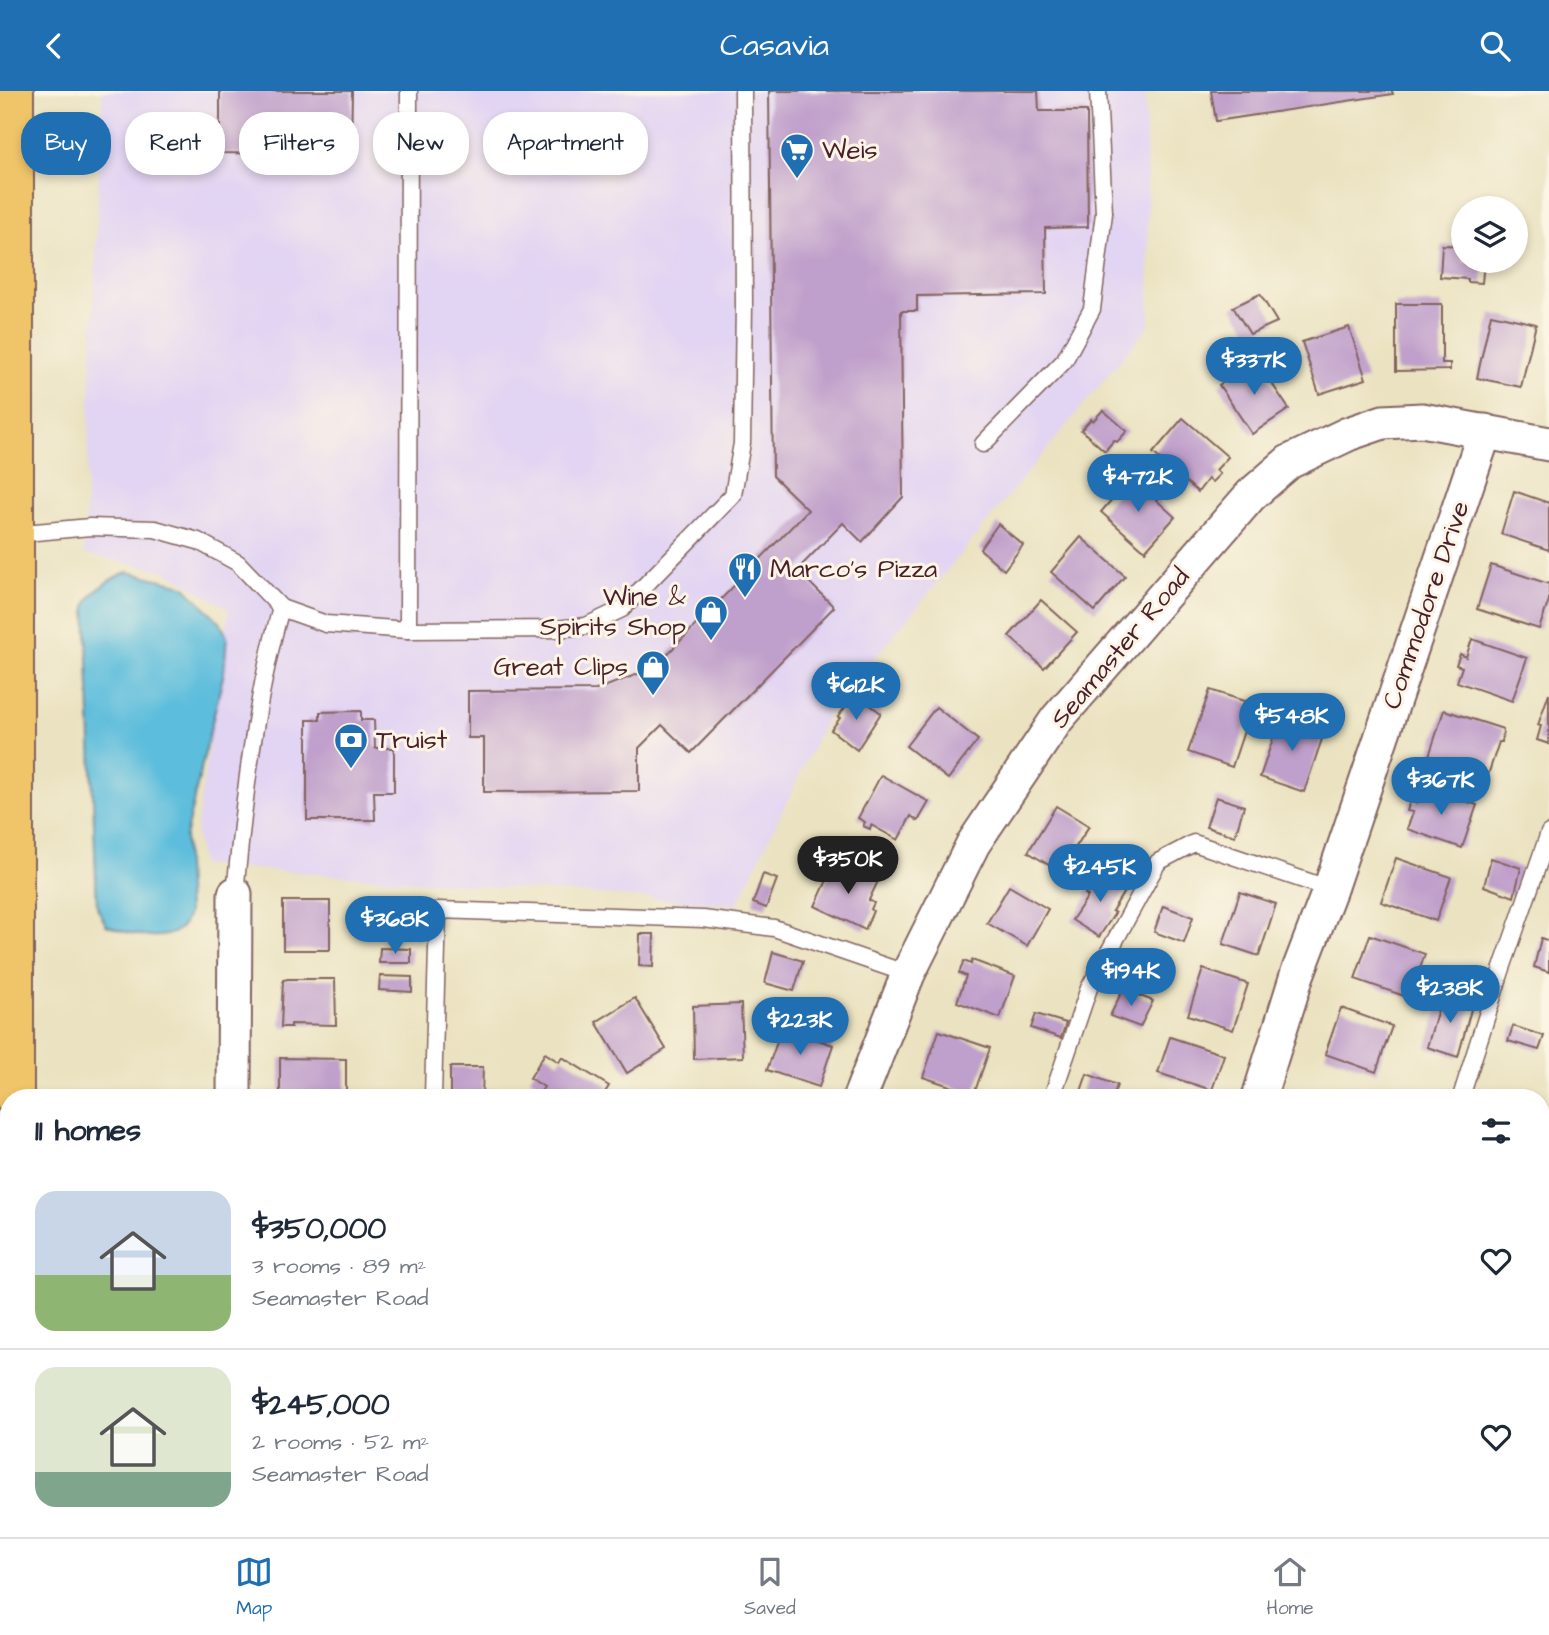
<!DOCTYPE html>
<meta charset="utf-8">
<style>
:root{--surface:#fff;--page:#f6f6f7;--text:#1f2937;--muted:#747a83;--line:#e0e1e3;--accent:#1f6fb2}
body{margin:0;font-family:"Architects Daughter",sans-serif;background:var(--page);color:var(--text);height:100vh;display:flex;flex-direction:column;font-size:26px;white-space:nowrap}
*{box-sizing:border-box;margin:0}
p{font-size:23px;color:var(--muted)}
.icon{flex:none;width:38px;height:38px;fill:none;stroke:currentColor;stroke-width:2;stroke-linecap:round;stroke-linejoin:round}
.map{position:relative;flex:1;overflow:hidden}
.panel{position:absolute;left:0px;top:998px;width:1550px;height:450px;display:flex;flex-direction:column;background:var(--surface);border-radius:28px 28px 0 0;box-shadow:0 4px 10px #0003}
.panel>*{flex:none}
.guide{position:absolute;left:21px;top:21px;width:700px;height:63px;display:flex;gap:14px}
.tools{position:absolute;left:1451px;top:105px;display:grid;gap:14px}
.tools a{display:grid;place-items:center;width:77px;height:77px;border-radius:50%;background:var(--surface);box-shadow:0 4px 10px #0003;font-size:35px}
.price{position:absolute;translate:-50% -60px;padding:0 16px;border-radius:24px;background:var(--accent);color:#fff;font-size:23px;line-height:46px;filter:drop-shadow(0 2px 4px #0008)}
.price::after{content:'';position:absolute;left:50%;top:42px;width:21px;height:16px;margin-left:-10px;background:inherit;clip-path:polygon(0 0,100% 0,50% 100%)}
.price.current{background:#222;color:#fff}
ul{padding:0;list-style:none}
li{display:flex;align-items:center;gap:21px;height:175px;padding:0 35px}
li+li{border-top:2px solid var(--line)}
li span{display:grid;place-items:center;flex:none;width:196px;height:140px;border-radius:21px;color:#555}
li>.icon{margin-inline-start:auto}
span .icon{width:84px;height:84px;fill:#fffc;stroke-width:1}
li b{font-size:30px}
h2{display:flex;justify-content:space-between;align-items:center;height:84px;padding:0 35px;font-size:30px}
.chip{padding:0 24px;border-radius:28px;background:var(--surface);box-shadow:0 4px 10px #0003;font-size:24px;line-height:63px}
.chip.current{background:var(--accent);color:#fff}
header{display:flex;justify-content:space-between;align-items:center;height:91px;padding:0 35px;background:var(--accent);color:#fff;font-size:32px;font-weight:600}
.tabs{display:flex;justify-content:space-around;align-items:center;height:98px;border-top:2px solid var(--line);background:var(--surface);font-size:19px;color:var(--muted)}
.tabs a{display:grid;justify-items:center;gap:4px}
.tabs .current{color:var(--accent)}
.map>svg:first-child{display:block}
.built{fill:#e2d4f3}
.water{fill:#5dbddc;stroke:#546e84;stroke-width:2}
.building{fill:#bf9fcb}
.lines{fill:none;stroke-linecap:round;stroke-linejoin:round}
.service-casing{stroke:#82635f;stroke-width:19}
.minor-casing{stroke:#82635f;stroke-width:37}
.primary-casing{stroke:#82635f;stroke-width:42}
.service{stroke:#fff;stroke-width:16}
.minor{stroke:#fff;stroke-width:33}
.primary{stroke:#f0c469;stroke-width:38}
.labels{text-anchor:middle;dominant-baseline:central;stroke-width:6;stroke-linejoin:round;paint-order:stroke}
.poi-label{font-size:26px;fill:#4a1f2b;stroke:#fcf5e5;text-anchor:start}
.street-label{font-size:26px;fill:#4a1f2b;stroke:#fcf5e5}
</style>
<header><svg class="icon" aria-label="back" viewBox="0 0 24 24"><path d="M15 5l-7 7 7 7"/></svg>Casavia<svg class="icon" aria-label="search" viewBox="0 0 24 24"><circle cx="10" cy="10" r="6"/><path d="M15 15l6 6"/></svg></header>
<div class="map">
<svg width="1549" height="1446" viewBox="0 0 1549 1446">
<rect width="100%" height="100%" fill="#fcf5e5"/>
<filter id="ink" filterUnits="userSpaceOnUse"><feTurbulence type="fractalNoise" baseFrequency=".0143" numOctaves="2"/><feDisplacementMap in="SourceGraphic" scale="14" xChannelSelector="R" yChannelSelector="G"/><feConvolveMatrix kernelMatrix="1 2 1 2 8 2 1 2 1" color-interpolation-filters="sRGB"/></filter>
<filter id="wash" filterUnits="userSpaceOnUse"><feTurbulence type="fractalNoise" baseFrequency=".00686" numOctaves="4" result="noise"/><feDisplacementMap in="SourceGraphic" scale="28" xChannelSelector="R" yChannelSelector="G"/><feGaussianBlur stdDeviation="1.57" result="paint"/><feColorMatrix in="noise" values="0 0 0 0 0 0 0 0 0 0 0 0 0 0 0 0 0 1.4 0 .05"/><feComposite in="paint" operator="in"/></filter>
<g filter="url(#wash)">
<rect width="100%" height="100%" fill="#eae2c0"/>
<polygon class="built" points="102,0 1145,0 1150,233 828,624 737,814 201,774 196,740 229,518 165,480 84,463"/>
<g class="water">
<path d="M128,481L179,493L185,496L220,531L227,546L224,581L185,746L188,822C180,858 130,844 106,834L97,816L86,515C90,501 114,484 128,481Z"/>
<polygon points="118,1439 118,1438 185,1439 183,1446 118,1446"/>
</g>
<g id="blocks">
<g class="building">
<polygon points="220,0 352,0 351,64 220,62"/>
<polygon points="769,0 1038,0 1039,20 1087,20 1088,136 1045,137 1046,203 917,205 917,220 901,220 903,406 862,451 843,432 797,479 834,516 691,662 662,634 639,657 639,700 484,701 484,647 468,647 468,600 596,599 654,577 808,419 773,385"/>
<polygon points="1211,0 1392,0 1393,3 1216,30"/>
<polygon points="1442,154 1463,155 1463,170 1484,170 1482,192 1468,191 1468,188 1440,186"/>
<polygon points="1260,203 1277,231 1250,243 1233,216"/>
<polygon points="1396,213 1442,213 1442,272 1450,272 1450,279 1396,280"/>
<polygon points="1491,223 1536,233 1521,296 1477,287"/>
<polygon points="1349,236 1366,288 1319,303 1302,251"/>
<polygon points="1256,269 1289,318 1252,343 1219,294"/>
<polygon points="1103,319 1127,340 1117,351 1114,349 1105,360 1081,339 1091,328 1093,330"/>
<polygon points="1183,327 1228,366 1216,379 1220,383 1212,391 1208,388 1198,401 1153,362"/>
<polygon points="1131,386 1175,426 1145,460 1101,421"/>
<polygon points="1514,400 1549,412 1549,459 1501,443"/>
<polygon points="998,433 1023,454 1004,479 980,458"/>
<polygon points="1081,446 1125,485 1095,520 1051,481"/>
<polygon points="1491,474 1549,493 1549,509 1539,538 1477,518"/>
<polygon points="1041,509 1077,541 1044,577 1009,545"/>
<polygon points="1472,548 1527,567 1512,610 1457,591 1462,576 1456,574 1460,563 1466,566"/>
<polygon points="1210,599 1253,613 1232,676 1188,661"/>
<polygon points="1549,602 1549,653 1537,649 1541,635 1538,634"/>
<polygon points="855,603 881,622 857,659 831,639 840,627 838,626"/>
<polygon points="936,616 978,649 948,688 906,655"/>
<polygon points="1444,619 1503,638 1502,651 1499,651 1488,684 1429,665"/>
<polygon points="361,620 361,629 374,629 375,657 394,657 394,701 374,701 375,729 307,729 307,629 320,629 320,621"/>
<polygon points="1281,624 1325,639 1304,701 1260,686"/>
<polygon points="881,684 929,711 918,730 911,725 898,749 871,734 870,738 863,735 865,731 858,727"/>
<polygon points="1422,696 1477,714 1462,757 1407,738 1413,721 1407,720 1410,710 1416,712"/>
<polygon points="1216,706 1244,715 1235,745 1206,736"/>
<polygon points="1056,715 1089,735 1060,781 1028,761"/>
<polygon points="1396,767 1451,786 1436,830 1381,811"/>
<polygon points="1491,767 1521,777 1514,806 1484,795"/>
<polygon points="836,770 878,790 869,809 874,812 871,818 873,820 865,839 815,815"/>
<polygon points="1100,779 1127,796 1112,820 1115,822 1099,846 1072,829 1088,805 1085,803"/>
<polygon points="763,783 777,788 766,817 753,812"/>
<polygon points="1009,795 1048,818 1027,855 987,832"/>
<polygon points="1240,801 1276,813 1259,865 1223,853"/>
<rect x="283" y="810" width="47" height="49"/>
<polygon points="1163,815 1193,826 1184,852 1154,841"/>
<polygon points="640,843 654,843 653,876 639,875"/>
<polygon points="1370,844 1425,863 1410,907 1355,888"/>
<polygon points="1541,847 1549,850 1549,881 1534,876"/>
<polygon points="380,857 411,858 411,872 379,872"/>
<polygon points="773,861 803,870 794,900 765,892"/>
<polygon points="972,869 1015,885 1000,927 957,911 966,885 959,882 964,870 971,873"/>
<polygon points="1203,878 1248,893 1233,939 1188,924"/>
<polygon points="380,885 412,886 412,901 379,899"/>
<polygon points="288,888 335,888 336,934 291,933 291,936 281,936 283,889"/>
<polygon points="1123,898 1153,910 1140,936 1110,925"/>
<polygon points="1443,901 1473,911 1458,966 1427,956"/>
<polygon points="635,907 666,958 627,982 596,931"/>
<polygon points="741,913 743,966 694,968 693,915"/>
<polygon points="1341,917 1392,935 1376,981 1325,963"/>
<polygon points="1036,923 1066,932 1061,947 1031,937"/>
<polygon points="1513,935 1544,945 1539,959 1508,950"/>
<polygon points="782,937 802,943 804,939 814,942 812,947 833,954 819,996 767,979"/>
<polygon points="939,940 990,957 974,1003 923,986"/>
<polygon points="1170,946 1224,964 1212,999 1158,982"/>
<polygon points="545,962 559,971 562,966 609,995 602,1006 537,1006 544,996 530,987"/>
<polygon points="280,967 346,968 346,1006 280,1006"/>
<polygon points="450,976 483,976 482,1005 450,1005"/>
<polygon points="1087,983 1117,994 1113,1006 1079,1006"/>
<polygon points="1547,1054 1549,1055 1549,1102 1543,1101"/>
<polygon points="1545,1140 1549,1140 1549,1186 1546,1186"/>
<rect x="284" y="1438" width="49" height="8"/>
<polygon points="627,1438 662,1438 666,1446 613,1446"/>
<polygon points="701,1438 746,1438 736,1446 707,1446"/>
<polygon points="797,1438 828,1438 835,1446 797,1446 793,1441"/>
<polygon points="1337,1438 1392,1438 1391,1444 1337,1441"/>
<polygon points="1505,1439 1536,1443 1535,1446 1504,1446"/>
</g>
</g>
</g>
<g filter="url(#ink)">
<use href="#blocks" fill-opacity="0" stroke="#82635f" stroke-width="2"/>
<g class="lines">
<g class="service-casing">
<g id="service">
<polyline points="983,353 1064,270 1092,218 1104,122 1098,0"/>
<polyline points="14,443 90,436 155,438 198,450 238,472 281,517 326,533 408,539 409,0"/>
<polyline points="408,539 556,538 586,535 622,518 733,404 742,352 744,214 743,0"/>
<path d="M235,803C244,707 255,609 281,517"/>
<polyline points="433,1006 438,819 703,828 774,837 908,883"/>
<polyline points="1052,1006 1089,897 1158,771 1194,752 1330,798"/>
<polyline points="1461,1006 1501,880 1549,742"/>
<polyline points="866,1446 871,1438"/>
<polyline points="1474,1446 1475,1438"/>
</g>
</g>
<g class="minor-casing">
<g id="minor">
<polyline points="234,1006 235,803"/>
<polyline points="860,1006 908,883 973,753 1057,628 1251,404 1289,371 1348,343 1383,331 1422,329 1549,353"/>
<polyline points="1259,1006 1297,884 1330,798 1485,340"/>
<polyline points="1062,1438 1074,1446"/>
<polyline points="231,1446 231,1438"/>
<polyline points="511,1446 524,1438"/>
<polyline points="1283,1446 1285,1438"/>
</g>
</g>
<g class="primary-casing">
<g id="primary">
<polyline points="14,0 14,1006"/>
<polyline points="16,1438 16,1446"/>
</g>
</g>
<use href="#service" class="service"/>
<use href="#minor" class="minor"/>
<use href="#primary" class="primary"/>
</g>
</g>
<defs>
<g id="supermarket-pin" transform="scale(1.75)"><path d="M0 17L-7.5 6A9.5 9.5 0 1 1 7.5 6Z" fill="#1f6fb2" stroke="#fcf5e5"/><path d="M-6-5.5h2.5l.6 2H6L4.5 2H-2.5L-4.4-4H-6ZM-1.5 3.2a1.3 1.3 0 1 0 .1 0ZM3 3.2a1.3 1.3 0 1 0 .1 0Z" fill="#fff"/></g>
<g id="restaurant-pin" transform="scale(1.75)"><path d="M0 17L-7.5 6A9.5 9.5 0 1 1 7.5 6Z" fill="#1f6fb2" stroke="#fcf5e5"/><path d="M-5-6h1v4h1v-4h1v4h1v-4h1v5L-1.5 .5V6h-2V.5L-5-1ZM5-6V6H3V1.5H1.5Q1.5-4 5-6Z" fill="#fff"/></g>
<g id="shop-pin" transform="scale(1.75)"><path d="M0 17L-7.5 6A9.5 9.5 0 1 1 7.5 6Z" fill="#1f6fb2" stroke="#fcf5e5"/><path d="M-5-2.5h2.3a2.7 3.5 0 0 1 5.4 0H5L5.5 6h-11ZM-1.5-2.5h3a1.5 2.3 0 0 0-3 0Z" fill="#fff"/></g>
<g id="bank-pin" transform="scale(1.75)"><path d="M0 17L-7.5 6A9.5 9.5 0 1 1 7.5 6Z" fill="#1f6fb2" stroke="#fcf5e5"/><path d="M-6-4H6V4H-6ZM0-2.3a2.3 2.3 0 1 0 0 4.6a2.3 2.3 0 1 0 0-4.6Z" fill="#fff"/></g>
</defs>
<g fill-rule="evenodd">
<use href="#supermarket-pin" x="797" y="59"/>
<use href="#restaurant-pin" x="745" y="478"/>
<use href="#shop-pin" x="711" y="521"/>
<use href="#shop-pin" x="653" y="576"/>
<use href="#bank-pin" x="351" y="649"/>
</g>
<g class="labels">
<g class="poi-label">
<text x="822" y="59">Weis</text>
<text x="770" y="478">Marco's Pizza</text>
<text x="686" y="506" text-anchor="end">Wine &amp;<tspan x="686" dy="30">Spirits Shop</tspan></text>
<text x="628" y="576" text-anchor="end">Great Clips</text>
<text x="376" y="649">Truist</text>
</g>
<g class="street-label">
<text transform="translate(1426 514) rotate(-71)">Commodore Drive</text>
<text transform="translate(1120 557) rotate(-50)">Seamaster Road</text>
</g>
</g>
</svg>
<div class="tools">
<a><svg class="icon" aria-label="layers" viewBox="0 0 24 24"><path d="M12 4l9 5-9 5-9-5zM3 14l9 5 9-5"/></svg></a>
</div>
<b class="price" style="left:1254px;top:306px">$337K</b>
<b class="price" style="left:1138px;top:423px">$472K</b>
<b class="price" style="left:856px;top:631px">$612K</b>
<b class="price" style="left:1292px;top:662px">$548K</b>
<b class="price" style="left:1441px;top:726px">$367K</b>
<b class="price current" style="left:848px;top:805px">$350K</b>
<b class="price" style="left:1100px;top:813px">$245K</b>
<b class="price" style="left:395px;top:865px">$368K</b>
<b class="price" style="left:1131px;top:917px">$194K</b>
<b class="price" style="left:1450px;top:934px">$238K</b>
<b class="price" style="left:800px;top:966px">$223K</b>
<div class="guide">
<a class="chip current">Buy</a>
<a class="chip">Rent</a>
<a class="chip">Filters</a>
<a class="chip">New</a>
<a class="chip">Apartment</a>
</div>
<section class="panel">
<h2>11 homes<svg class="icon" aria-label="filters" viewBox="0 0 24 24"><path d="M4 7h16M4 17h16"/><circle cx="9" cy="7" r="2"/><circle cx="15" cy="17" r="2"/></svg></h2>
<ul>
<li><span style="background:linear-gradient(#c9d6e8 60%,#8fb573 0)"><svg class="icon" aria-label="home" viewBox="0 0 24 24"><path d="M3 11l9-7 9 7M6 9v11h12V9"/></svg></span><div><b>$350,000</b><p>3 rooms · 89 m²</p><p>Seamaster Road</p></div><svg class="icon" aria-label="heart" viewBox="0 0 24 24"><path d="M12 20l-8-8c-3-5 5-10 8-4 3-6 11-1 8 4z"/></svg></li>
<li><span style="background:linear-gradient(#dfe7d0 75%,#7fa58c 0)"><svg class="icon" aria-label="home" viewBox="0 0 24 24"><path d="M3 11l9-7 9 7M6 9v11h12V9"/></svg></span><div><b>$245,000</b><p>2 rooms · 52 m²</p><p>Seamaster Road</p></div><svg class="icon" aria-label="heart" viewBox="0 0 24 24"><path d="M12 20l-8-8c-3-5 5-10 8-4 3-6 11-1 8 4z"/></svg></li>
</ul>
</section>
</div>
<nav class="tabs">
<a class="current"><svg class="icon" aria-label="map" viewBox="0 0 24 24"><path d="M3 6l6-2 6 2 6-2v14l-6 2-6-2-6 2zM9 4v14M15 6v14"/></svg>Map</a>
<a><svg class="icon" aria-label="saved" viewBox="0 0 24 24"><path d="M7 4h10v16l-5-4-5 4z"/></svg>Saved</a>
<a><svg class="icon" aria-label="home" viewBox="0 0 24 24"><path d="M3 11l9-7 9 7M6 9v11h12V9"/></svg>Home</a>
</nav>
